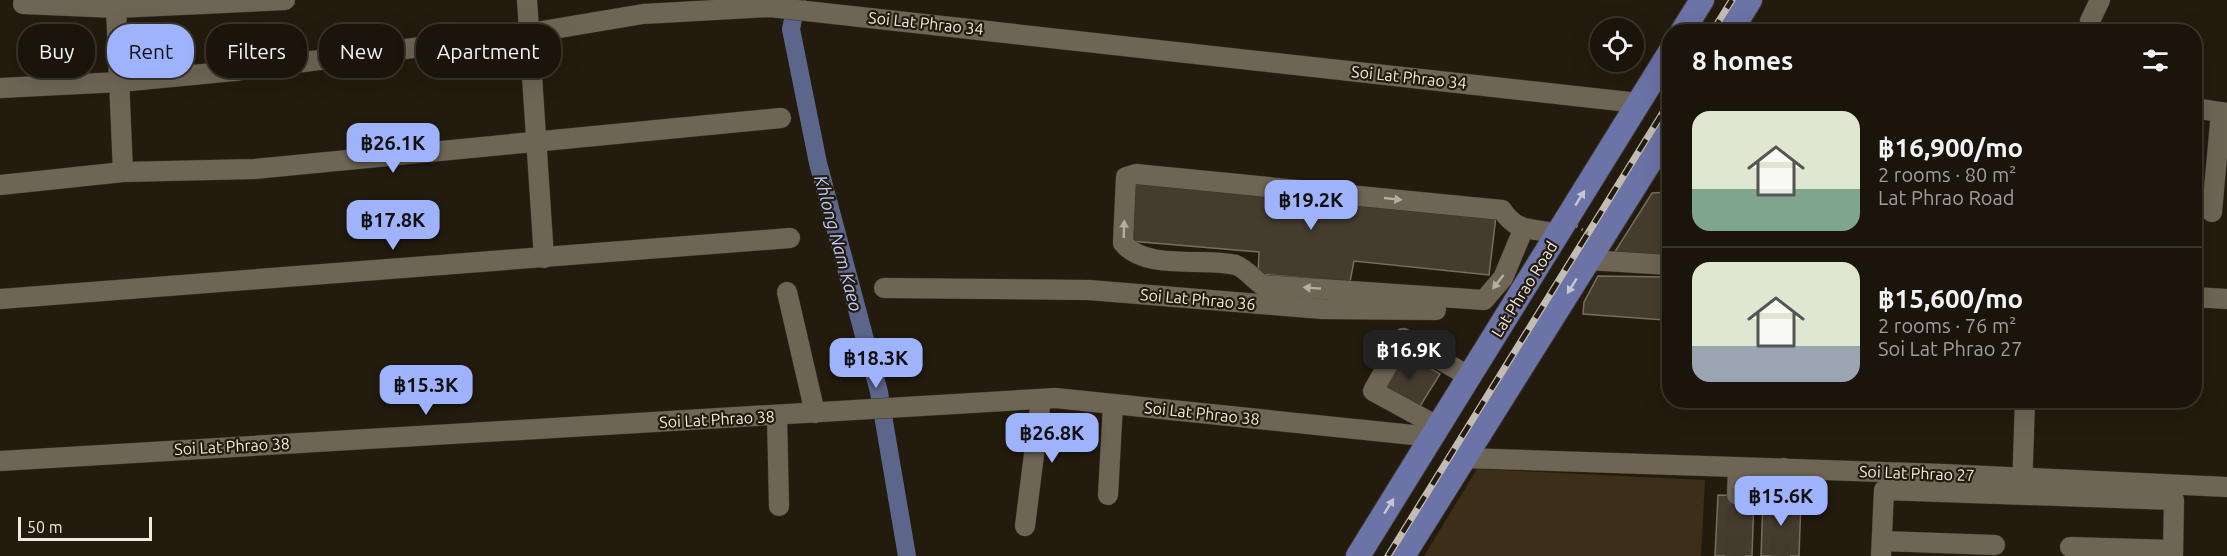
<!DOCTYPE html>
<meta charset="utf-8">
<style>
:root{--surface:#1a140a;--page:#272118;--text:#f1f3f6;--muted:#9f9e9c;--line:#38332b;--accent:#9fb3fd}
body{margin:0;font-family:Ubuntu,sans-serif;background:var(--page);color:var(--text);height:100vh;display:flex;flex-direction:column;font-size:22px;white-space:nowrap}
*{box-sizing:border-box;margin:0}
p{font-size:20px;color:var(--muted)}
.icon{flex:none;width:33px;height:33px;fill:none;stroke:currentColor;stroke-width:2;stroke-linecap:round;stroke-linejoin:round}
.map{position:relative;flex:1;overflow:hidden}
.side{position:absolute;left:1662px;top:24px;width:540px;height:384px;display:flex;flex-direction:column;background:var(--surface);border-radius:24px;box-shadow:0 6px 24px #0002,0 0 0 2px var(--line)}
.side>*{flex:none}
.banner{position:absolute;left:18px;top:24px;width:570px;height:54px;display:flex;gap:12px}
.controls{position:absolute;left:1590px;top:18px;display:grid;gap:12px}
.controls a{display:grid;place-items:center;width:54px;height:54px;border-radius:50%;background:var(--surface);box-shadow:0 6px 24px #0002,0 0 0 2px var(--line);font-size:30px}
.scale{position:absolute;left:18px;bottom:15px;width:134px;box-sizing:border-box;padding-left:6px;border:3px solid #f0eae1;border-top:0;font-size:16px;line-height:21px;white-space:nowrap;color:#f0eae1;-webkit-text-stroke:4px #231b0d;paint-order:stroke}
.price{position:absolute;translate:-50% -51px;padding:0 14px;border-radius:12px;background:var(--accent);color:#111;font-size:20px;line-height:39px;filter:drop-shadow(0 2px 3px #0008)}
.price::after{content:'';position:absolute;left:50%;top:36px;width:18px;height:14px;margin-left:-9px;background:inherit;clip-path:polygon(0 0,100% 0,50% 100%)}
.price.selected{background:#222;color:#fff}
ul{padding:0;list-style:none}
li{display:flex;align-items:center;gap:18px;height:150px;padding:0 30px}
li+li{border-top:2px solid var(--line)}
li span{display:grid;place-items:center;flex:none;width:168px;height:120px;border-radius:18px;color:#555}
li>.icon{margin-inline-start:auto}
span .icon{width:72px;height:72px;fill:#fffc;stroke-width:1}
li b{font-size:26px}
h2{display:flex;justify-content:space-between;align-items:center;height:72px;padding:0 30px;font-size:26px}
.chip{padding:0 21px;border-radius:24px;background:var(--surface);box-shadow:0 6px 24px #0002,0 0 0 2px var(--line);font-size:21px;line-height:54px}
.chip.selected{background:var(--accent);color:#111}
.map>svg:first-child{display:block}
.green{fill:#3d2e17}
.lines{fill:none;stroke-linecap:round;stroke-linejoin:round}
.canal{stroke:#5c668b;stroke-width:18}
.building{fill:#453c2e;stroke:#786d5e;stroke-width:1.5}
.minor-tunnel{stroke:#423a2d;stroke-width:20;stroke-dasharray:20 10;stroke-linecap:butt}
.minor-casing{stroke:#3a342d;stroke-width:21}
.major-casing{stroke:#3a342d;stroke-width:26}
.minor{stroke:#6f6555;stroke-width:20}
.major{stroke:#6b73a7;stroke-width:24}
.rail-casing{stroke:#c2bcb2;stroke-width:7}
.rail{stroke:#231b0d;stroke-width:4.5;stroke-dasharray:14;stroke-linecap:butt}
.path-bridge{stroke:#7d766a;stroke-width:3;stroke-dasharray:1.5 4.5;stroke-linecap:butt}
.oneway{fill:#c8c6d0}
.oneway2{fill:#b6aea2}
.labels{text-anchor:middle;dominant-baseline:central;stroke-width:4.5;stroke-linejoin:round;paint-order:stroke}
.street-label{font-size:16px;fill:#f0eae1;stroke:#231b0d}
.water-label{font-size:18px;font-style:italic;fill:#bdcbfd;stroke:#231b0d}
</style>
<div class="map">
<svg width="2227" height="556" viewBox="0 0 2227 556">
<rect width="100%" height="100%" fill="#231b0d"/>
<polygon class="green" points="1477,469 1705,480 1701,556 1424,556"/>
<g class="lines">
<polyline class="canal" points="797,0 791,29 818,163 879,392 907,556"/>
</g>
<g class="building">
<polygon points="1133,181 1496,216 1489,275 1354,261 1350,282 1258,274 1259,252 1130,241"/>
<polygon points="1670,192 1670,252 1664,261 1611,258 1652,193"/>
<polygon points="1598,276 1666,277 1664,320 1583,314 1584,302"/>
<polygon points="1402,351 1440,374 1417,411 1379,389"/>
<polygon points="1718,495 1754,496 1752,556 1715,556"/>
<polygon points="1763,498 1801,499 1799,556 1761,556"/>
</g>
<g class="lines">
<g class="minor-tunnel">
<polyline points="1735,556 1737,495"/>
<polyline points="1780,556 1783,498"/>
</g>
<g class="minor-casing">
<g id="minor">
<polyline points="527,0 544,258"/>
<polyline points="23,4 116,8 285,0"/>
<polyline points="116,8 123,172"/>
<polyline points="2090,21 2100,0"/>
<polyline points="0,88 120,82 234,71 530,33 643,14 770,7 1638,103"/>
<polyline points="2194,108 2227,113"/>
<polyline points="0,185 123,172 254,169 781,118"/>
<polyline points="2212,212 2221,112"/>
<path d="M1523,230L1503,278L1484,300L1262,285C1255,280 1243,267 1236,265C1203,257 1146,271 1123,243L1126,177L1136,174L1502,210C1518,234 1532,227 1558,234"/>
<polyline points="1588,260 1670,265"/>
<polyline points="884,288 1089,290 1322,309 1436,310"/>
<polyline points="787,292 815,413"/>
<polyline points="2194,297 2227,299"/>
<polyline points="0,299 790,238"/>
<polyline points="777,416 779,506"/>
<polyline points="1439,427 1373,391 1403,338 1470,377"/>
<polyline points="1463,458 1943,474 2227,487"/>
<polyline points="0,461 1055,398 1433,437"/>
<polyline points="2022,491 2025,400"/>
<polyline points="1108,495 1113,404"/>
<polyline points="1737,495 1738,467"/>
<polyline points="1783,498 1784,468"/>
<polyline points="1025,526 1041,399"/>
<polyline points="1882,541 1995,545"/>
<polyline points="2070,547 2173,550"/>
<polyline points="1881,556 1884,490 2174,500 2173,556"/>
</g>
</g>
<g class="major-casing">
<g id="major">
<polyline points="1682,32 1702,0"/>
<polyline points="1730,32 1750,0"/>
<polyline points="1358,556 1670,52"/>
<polyline points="1403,556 1670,130"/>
</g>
</g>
<use href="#minor" class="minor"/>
<use href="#major" class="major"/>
<g class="rail-casing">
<g id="rail">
<polyline points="1712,32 1732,0"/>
<polyline points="1388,556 1670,101"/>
</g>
</g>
<use href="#rail" class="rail"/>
<polyline class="path-bridge" points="1566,220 1610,246"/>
</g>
<defs><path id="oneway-solid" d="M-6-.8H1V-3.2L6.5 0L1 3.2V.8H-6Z" transform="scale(1.5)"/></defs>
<g class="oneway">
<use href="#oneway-solid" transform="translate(1580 198) rotate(-58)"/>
<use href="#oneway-solid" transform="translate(1572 286) rotate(122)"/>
<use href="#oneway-solid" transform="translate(1389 506) rotate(-58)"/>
</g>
<g class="oneway2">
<use href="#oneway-solid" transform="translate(1393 199) rotate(6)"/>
<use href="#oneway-solid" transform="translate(1124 229) rotate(-88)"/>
<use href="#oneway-solid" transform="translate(1498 282) rotate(128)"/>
<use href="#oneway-solid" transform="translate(1312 288) rotate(-176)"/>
</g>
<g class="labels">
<g class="street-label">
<text transform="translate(926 23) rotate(6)">Soi Lat Phrao 34</text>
<text transform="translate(1409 77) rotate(6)">Soi Lat Phrao 34</text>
<text transform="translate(1524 289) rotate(-58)">Lat Phrao Road</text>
<text transform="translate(1198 299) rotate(5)">Soi Lat Phrao 36</text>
<text transform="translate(1202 413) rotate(6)">Soi Lat Phrao 38</text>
<text transform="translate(717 419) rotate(-3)">Soi Lat Phrao 38</text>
<text transform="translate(232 446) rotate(-3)">Soi Lat Phrao 38</text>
<text transform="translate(1917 473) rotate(2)">Soi Lat Phrao 27</text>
</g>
<g class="water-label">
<text transform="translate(839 243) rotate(75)">Khlong Nam Kaeo</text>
</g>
</g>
</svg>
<div class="controls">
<a><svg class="icon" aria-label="locate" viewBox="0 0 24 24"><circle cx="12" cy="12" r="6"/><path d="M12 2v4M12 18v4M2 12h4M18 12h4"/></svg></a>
</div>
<div class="scale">50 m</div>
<b class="price" style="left:393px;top:174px">฿26.1K</b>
<b class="price" style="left:1311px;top:231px">฿19.2K</b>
<b class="price" style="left:393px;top:251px">฿17.8K</b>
<b class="price selected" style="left:1409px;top:381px">฿16.9K</b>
<b class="price" style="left:876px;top:389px">฿18.3K</b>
<b class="price" style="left:426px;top:416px">฿15.3K</b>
<b class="price" style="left:1052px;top:464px">฿26.8K</b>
<b class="price" style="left:1781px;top:527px">฿15.6K</b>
<div class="banner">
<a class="chip">Buy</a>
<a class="chip selected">Rent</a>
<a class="chip">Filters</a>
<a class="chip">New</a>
<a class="chip">Apartment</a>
</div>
<section class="side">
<h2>8 homes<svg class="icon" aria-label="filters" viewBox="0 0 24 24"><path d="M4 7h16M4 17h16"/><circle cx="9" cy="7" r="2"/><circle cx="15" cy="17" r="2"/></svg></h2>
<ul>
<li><span style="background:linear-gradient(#dfe7d0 65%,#7fa58c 0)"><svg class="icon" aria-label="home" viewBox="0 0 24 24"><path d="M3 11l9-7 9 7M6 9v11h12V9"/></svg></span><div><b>฿16,900/mo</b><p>2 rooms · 80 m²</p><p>Lat Phrao Road</p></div></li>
<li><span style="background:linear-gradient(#dfe7d0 70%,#9aa5b1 0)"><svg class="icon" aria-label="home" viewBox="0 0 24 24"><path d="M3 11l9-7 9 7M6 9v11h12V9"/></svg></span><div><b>฿15,600/mo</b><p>2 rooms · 76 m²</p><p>Soi Lat Phrao 27</p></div></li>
</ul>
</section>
</div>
